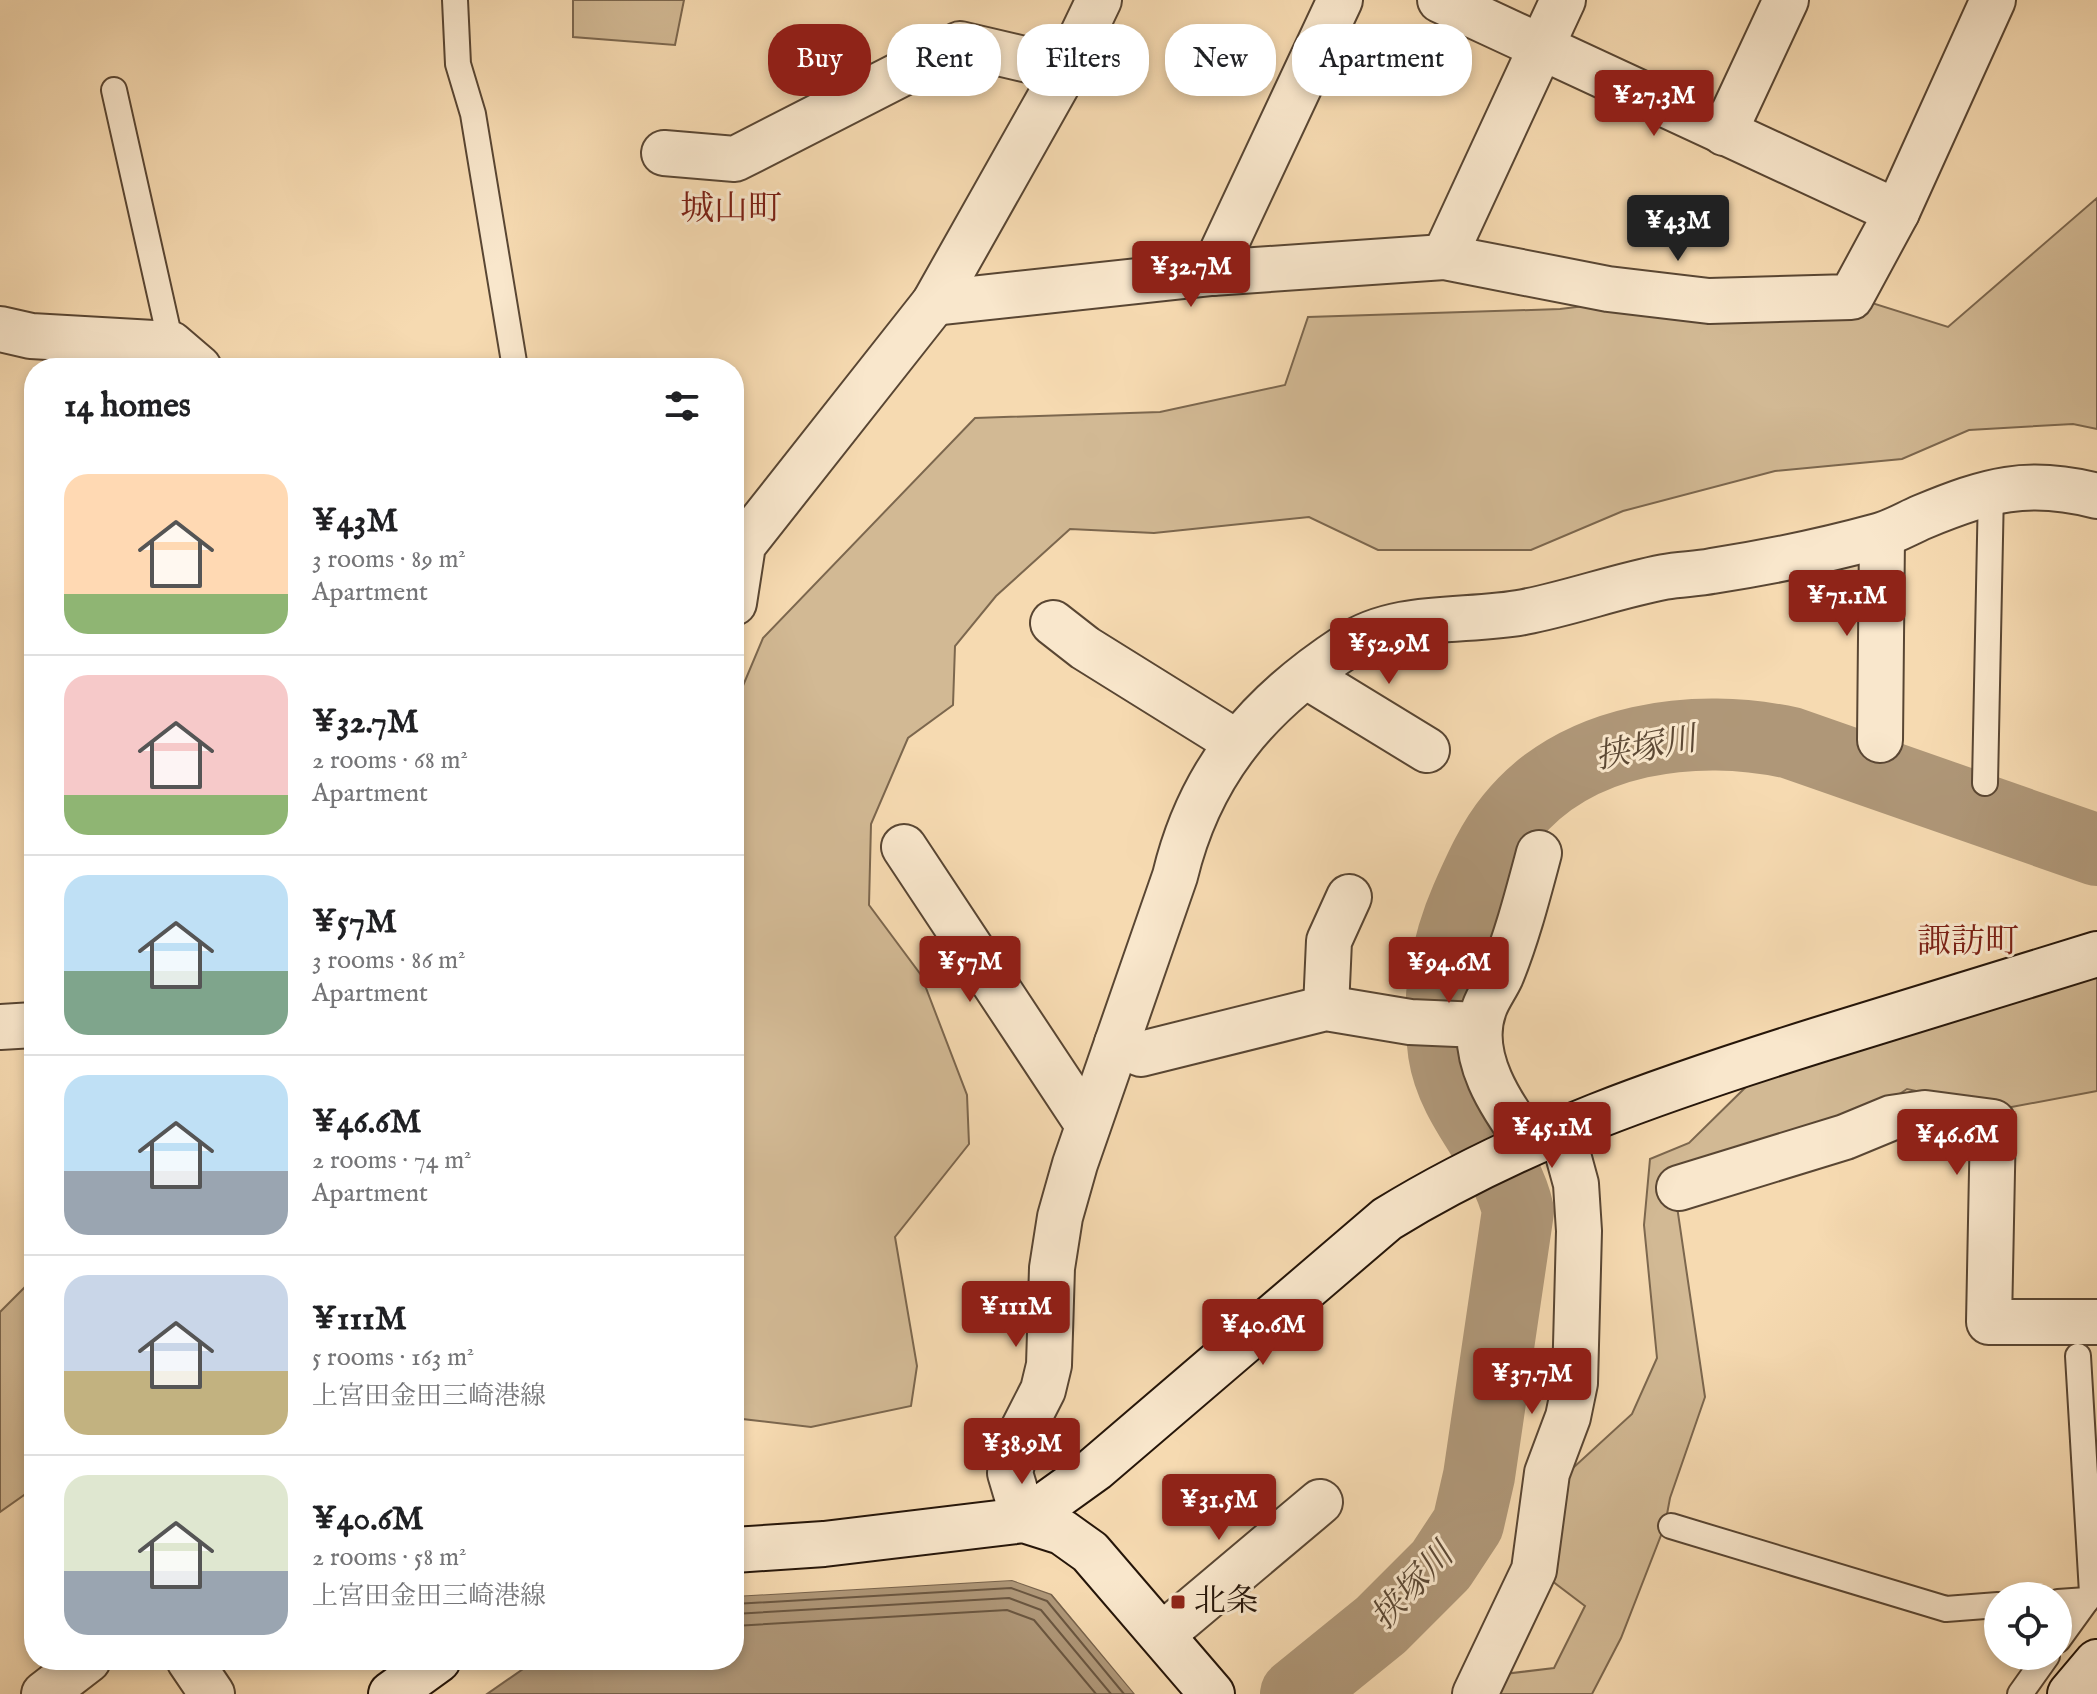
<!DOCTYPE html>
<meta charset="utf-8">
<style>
:root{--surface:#fff;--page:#f2f2f2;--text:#202124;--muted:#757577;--line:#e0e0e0;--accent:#8f2418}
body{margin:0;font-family:"IM FELL English","Noto Serif JP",serif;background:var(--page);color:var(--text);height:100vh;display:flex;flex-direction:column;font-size:30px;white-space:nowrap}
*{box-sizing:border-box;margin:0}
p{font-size:26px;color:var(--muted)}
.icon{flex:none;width:44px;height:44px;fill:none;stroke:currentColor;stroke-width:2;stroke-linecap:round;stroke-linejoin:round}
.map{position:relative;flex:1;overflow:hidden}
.side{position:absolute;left:24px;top:358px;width:720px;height:1312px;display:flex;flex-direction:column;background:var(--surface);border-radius:32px;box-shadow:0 4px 12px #0003}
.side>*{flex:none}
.guide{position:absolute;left:768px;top:24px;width:760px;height:72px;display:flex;gap:16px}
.tools{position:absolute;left:1984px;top:1582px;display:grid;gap:16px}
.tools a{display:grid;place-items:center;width:88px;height:88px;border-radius:50%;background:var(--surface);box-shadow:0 4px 12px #0003;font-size:40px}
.price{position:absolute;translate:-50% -68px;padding:0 18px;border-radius:8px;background:var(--accent);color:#fff;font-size:26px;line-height:52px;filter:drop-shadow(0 2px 4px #0008)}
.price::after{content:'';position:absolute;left:50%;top:48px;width:24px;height:18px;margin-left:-12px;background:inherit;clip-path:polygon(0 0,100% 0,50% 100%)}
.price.on{background:#222;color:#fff}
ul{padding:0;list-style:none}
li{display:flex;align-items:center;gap:24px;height:200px;padding:0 40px}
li+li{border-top:2px solid var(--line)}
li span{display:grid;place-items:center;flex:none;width:224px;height:160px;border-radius:24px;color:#555}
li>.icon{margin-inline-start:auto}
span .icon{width:96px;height:96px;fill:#fffc;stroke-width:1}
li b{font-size:34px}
h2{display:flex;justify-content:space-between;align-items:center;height:96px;padding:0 40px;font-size:34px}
.chip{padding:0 28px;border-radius:32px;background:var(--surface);box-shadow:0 4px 12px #0003;font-size:28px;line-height:72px}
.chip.on{background:var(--accent);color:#fff}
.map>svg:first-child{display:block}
.green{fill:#d2b994;stroke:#7c674e;stroke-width:2}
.water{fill:#af9778;stroke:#78634c;stroke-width:2}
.pier{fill:#f6dab1}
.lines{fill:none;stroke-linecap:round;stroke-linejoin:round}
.shore{stroke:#6a5640;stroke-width:2}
.river{stroke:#af9778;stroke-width:72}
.lane-casing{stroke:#594633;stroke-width:28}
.street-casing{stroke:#594633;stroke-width:48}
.secondary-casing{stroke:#251509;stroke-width:48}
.lane{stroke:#f9e7cc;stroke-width:24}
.street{stroke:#f9e7cc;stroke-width:44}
.secondary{stroke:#f9e7cc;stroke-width:44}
.poi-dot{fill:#8f2418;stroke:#f9e7cc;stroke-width:3}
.labels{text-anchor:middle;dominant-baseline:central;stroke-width:6;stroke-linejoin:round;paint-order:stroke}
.poi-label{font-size:32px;fill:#251509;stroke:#f9e7cc;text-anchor:start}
.neighbourhood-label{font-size:34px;fill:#7a1f14;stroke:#f9e7cc}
.water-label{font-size:34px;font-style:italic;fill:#5c4935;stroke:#f9e7cc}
</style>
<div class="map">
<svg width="2097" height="1694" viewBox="0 0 2097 1694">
<rect width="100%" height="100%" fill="#f6dab1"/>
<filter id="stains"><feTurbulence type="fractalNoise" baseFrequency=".0025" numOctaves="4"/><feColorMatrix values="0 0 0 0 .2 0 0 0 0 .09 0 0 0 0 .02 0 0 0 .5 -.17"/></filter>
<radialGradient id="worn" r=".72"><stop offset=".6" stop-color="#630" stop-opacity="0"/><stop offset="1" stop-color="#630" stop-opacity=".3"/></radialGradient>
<g class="green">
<polygon points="573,0 684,0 675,45 573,37"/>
<polygon points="2097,198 2097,429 2073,424 1969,430 1902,459 1775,471 1623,511 1531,550 1378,550 1309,517 1154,533 1070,529 996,596 955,646 953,705 908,738 871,824 869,905 921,975 967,1095 969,1144 895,1237 917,1366 911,1406 811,1427 734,1418 734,707 763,638 975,418 1160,412 1285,385 1308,317 1560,309 1799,280 1948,327"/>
<polygon points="2097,971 2097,1091 2001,1109 1907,1089 1842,1132 1674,1186 1705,1397 1670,1498 1665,1525 1621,1638 1592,1694 1486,1694 1496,1675 1554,1668 1585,1606 1535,1568 1550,1489 1632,1414 1657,1358 1644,1225 1650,1159 1689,1143 1750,1083"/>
<polygon points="34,1278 34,1488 0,1512 0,1312"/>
</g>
<polygon class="water" points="1012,1580 1051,1594 1135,1694 487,1694 536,1660 734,1660 734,1596"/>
<polygon class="pier" points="1013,1576 1054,1591 1139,1694 1135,1694 1052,1594 1012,1580 734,1596 734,1592 845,1583"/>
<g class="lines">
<g class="shore">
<polyline points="734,1604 1011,1588 1047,1601 1124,1694"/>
<polyline points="734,1614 1009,1598 1041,1610 1111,1694"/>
<polyline points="734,1626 1007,1610 1034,1620 1096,1694"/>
</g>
<path class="river" d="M1296,1694L1381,1625L1441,1565L1468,1524L1479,1476L1518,1211C1506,1154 1453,1113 1444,1053C1436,1000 1446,946 1467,898C1479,871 1492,841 1511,818C1576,737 1696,722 1791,743L2097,850"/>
<g class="lane-casing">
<g id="lane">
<polyline points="455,0 458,64 473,114 515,368"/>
<polyline points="114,90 171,344"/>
<polyline points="1985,783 1991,490"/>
<polyline points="1671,1526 1946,1609 1998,1605"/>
<polyline points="2058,1602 2087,1600"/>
<polyline points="2058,1640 2092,1593 2078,1356"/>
<polyline points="2020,1694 2047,1656"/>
</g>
</g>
<g class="street-casing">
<g id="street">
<polyline points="1440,0 1897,212"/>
<polyline points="1724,133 1786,0"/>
<polyline points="664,153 735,159 960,44 1066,69"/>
<polyline points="1444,257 1563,0"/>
<polyline points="1212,273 1340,0"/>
<polyline points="934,303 1212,273 1444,257 1608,289 1709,301 1851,297 1897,212 1993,0"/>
<polyline points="0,329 31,336 171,344 199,368"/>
<polyline points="734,603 743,545 934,303 1066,69 1099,0"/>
<polyline points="1053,623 1085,648 1236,742"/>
<polyline points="1309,674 1319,684 1427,750"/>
<polyline points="1880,740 1882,536"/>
<polyline points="904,847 1088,1125"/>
<polyline points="1326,1008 1329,941 1349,897"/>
<polyline points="0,1027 34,1025"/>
<polyline points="1117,1043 1141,1054 1326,1008 1410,1022 1480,1025"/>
<path d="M1529,1143C1502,1107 1467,1056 1484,1009C1488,997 1496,987 1501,976C1517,937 1528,894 1539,853"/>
<polyline points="1679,1188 1845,1137 1891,1118 1925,1113 1993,1122 1989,1322 2097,1322"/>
<path d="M1024,1520L1010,1473L1018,1439L1043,1390L1049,1365L1052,1268L1060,1217L1075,1164L1175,876C1200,772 1258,704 1347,646C1398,612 1467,623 1524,612C1571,603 1617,586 1664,577C1680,574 1697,574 1712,571C1764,563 1827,550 1878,536C1893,532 1908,523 1922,517C1987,490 2027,478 2097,496"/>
<polyline points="1162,1635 1320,1502"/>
<polyline points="189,1660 212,1694"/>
<polyline points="44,1694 88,1660"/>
<polyline points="1475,1694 1534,1570 1547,1473 1568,1417 1575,1383 1579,1231 1576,1184 1561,1129"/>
</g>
</g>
<g class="secondary-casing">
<g id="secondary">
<path d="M1024,1520L1095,1469L1387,1219C1522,1136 1668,1087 1818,1040C1911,1012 2004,983 2097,954"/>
<polyline points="734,1550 824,1544 1024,1520 1062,1532 1090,1552 1212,1694"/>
<polyline points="391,1694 438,1660"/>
<polyline points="2070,1694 2097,1662"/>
</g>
</g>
<use href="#lane" class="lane"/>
<use href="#street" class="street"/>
<use href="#secondary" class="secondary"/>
</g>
<rect class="poi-dot" x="1170" y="1594" width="16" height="16" rx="4"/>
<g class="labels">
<g class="poi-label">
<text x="1194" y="1602">北条</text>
</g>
<g class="neighbourhood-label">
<text x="731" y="209">城山町</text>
<text x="1968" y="942">諏訪町</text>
</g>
<g class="water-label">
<text transform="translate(1646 749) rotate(-11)">挟塚川</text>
<text transform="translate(1413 1587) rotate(-47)">挟塚川</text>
</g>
</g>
<rect width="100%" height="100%" filter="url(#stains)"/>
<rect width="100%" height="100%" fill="url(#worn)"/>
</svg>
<div class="tools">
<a><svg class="icon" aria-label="locate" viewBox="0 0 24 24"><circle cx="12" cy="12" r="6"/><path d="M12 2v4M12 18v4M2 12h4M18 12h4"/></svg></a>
</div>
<b class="price" style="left:1654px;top:138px">¥27.3M</b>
<b class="price on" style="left:1678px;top:263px">¥43M</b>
<b class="price" style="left:1191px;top:309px">¥32.7M</b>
<b class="price" style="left:1847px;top:638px">¥71.1M</b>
<b class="price" style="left:1389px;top:686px">¥52.9M</b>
<b class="price" style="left:970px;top:1004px">¥57M</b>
<b class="price" style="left:1449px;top:1005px">¥94.6M</b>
<b class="price" style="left:1552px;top:1170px">¥45.1M</b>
<b class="price" style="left:1957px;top:1177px">¥46.6M</b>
<b class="price" style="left:1016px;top:1349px">¥111M</b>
<b class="price" style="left:1263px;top:1367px">¥40.6M</b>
<b class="price" style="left:1532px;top:1416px">¥37.7M</b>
<b class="price" style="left:1022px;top:1486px">¥38.9M</b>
<b class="price" style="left:1219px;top:1542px">¥31.5M</b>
<div class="guide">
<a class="chip on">Buy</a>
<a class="chip">Rent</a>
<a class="chip">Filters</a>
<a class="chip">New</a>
<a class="chip">Apartment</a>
</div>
<section class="side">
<h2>14 homes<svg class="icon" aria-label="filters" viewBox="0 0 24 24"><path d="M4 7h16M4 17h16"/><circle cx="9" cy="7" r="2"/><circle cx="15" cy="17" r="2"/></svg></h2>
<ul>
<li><span style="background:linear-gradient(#ffd9b3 75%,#8fb573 0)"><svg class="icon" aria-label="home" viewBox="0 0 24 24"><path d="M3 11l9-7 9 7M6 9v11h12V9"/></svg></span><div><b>¥43M</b><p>3 rooms · 89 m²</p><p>Apartment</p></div></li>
<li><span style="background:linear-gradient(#f6c9c9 75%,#8fb573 0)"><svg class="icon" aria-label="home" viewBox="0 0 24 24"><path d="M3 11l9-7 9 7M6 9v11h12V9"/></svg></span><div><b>¥32.7M</b><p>2 rooms · 68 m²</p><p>Apartment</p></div></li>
<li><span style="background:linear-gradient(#bfe0f5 60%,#7fa58c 0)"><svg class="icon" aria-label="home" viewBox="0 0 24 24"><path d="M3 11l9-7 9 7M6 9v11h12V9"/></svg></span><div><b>¥57M</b><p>3 rooms · 86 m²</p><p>Apartment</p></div></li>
<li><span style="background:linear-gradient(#bfe0f5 60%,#9aa5b1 0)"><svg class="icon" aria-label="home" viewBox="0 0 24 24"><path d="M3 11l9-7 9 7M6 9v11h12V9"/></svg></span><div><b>¥46.6M</b><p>2 rooms · 74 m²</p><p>Apartment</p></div></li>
<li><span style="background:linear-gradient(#c9d6e8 60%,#c2b280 0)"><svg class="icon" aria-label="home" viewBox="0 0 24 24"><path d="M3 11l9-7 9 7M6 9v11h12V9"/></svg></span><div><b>¥111M</b><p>5 rooms · 163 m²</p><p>上宮田金田三崎港線</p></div></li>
<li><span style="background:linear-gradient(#dfe7d0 60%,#9aa5b1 0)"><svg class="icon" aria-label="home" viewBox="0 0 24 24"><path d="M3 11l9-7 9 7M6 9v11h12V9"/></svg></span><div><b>¥40.6M</b><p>2 rooms · 58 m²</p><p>上宮田金田三崎港線</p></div></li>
</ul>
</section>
</div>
